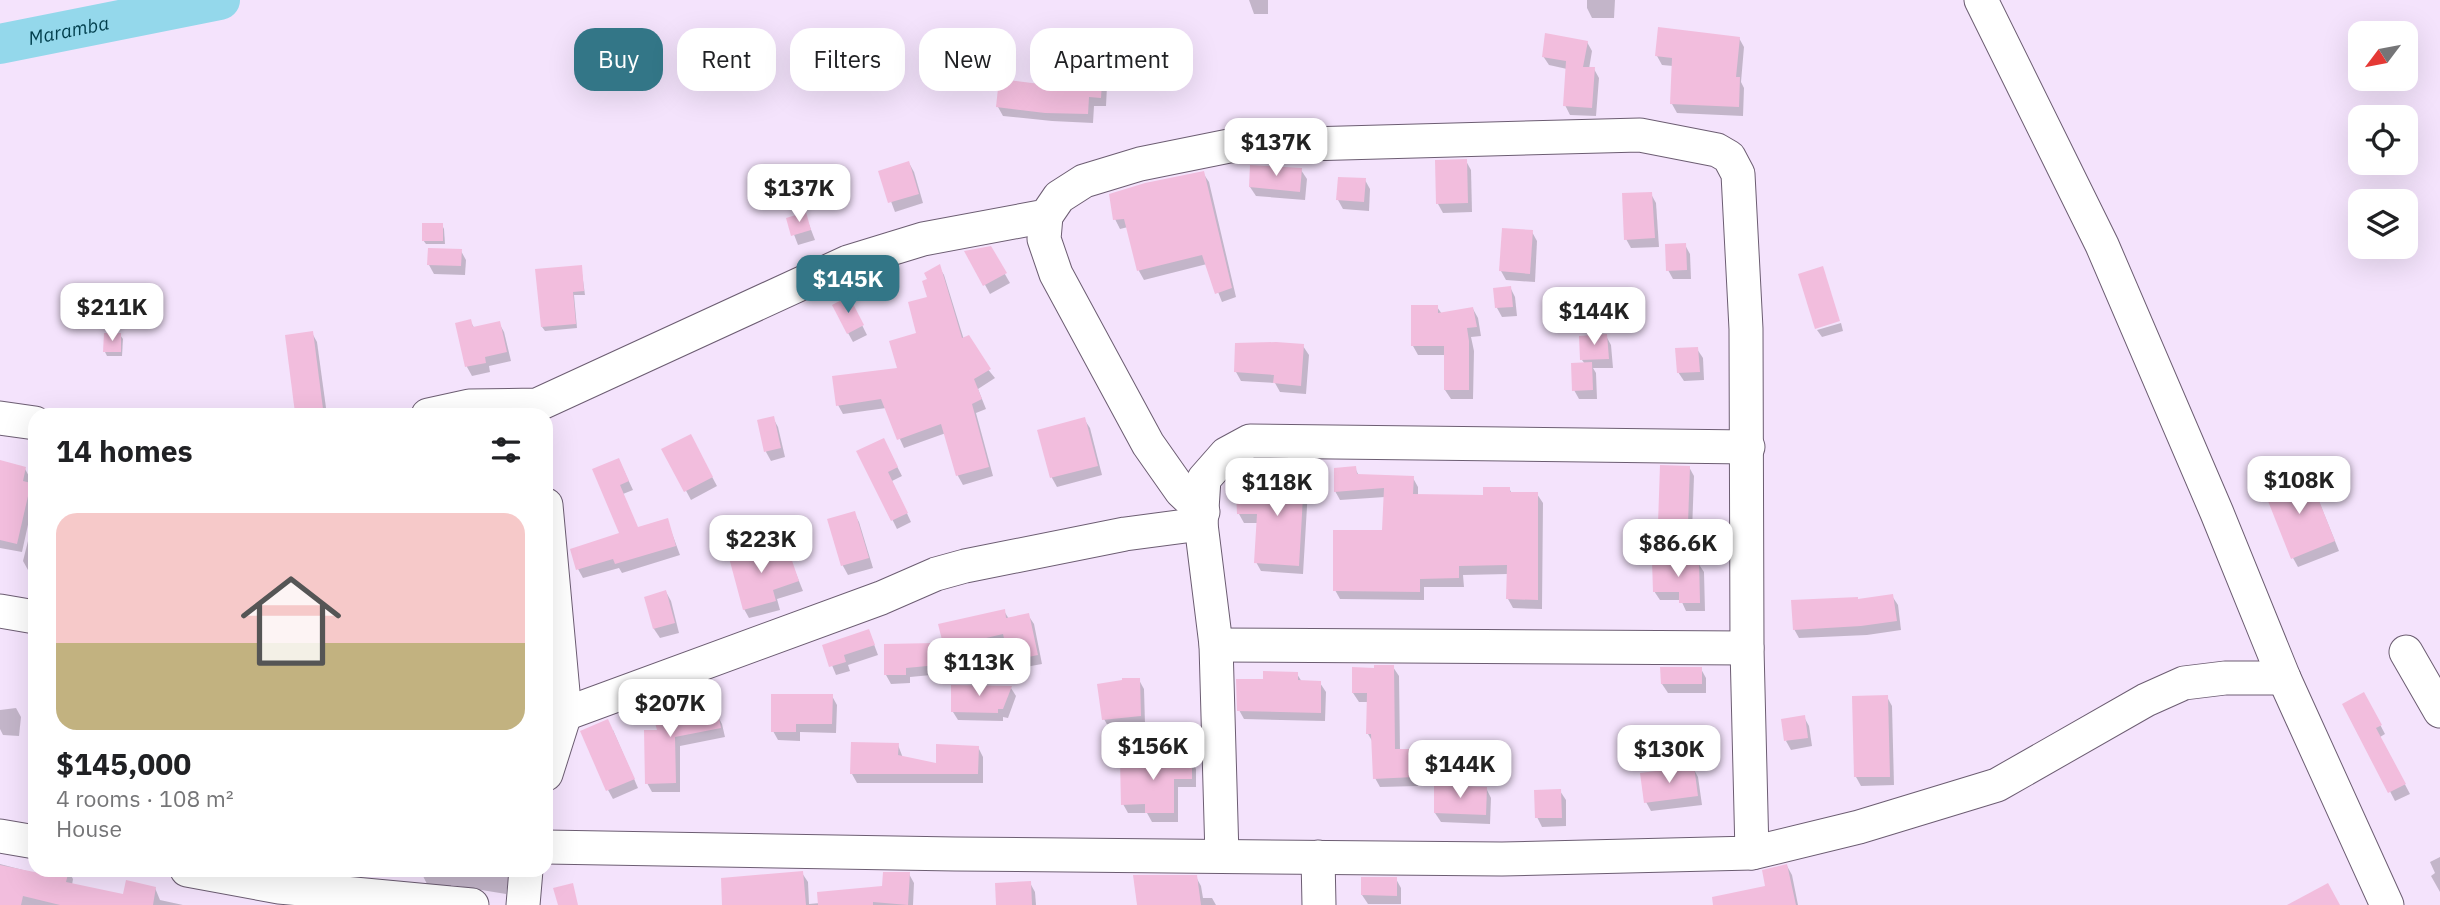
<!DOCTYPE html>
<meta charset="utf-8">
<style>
:root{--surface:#fff;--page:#f2f2f2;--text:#202124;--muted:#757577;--accent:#337687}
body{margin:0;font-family:"IBM Plex Sans",sans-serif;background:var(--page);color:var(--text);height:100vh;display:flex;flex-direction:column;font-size:26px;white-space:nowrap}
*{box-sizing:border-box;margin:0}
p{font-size:23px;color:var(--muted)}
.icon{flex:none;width:38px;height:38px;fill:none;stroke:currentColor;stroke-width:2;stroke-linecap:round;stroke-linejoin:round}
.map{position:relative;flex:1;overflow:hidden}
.side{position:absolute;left:28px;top:408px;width:525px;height:469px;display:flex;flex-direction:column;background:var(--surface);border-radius:21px;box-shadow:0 7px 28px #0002}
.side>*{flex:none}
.guide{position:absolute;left:574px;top:28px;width:665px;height:63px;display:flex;gap:14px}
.needle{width:46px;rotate:238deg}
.fabs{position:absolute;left:2348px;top:21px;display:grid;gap:14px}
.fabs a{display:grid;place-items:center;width:70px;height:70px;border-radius:14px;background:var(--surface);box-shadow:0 7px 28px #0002;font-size:35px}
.price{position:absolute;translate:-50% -60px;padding:0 16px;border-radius:14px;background:#fff;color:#222;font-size:23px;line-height:46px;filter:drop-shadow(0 2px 4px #0008)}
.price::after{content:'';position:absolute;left:50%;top:42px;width:21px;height:16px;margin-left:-10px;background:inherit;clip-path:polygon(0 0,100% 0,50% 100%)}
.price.current{background:var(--accent);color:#fff}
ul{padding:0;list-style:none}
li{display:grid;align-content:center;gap:14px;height:371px;padding:0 28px}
li span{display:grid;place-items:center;height:217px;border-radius:21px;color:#555}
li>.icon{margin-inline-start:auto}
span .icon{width:126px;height:126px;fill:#fffc;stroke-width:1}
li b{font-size:30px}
h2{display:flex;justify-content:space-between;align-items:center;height:84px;padding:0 28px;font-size:30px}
.pill{padding:0 24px;border-radius:21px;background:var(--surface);box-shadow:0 7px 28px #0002;font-size:24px;line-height:63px}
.pill.current{background:var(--accent);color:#fff}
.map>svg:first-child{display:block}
.shadow{fill:#0003}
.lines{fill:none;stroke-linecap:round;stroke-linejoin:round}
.river{stroke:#94d8eb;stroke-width:40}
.building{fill:#f2bddd}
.minor-casing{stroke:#6c5d72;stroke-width:35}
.minor{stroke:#fff;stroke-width:33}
.labels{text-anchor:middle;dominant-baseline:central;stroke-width:6;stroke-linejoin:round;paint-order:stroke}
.water-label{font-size:19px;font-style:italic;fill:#003e4c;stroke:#fbf4fe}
</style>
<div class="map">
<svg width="2440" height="905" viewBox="0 0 2440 905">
<rect width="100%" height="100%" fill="#f4e3fc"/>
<g class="shadow">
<polygon points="1249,0 1268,0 1268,14 1254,14"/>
<polygon points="1587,0 1615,0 1614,18 1592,18 1587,8"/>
<polygon points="1104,37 1109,46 1106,106 1094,106 1093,123 1052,121 1003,116 998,107 1041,86 1075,63"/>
<polygon points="1739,38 1744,47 1741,82 1744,88 1743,116 1677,113 1672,104 1673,66 1662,65 1657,56"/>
<polygon points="1587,42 1592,51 1589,69 1594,69 1599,78 1596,116 1570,115 1565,105 1567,69 1549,65 1543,56"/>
<polygon points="1436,161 1466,161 1471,170 1472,212 1443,213 1438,204"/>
<polygon points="909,163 914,172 923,203 895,212 880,172"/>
<polygon points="1301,170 1307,179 1305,200 1256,196 1250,187"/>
<polygon points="1203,173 1209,182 1236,297 1222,302 1207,264 1144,280 1139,271 1128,227 1120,229 1115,219"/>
<polygon points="1365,180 1370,189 1369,211 1343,209 1338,200"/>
<polygon points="1651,194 1656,203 1659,247 1631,248 1626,239"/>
<polygon points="805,214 815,240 798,245 788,219"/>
<polygon points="442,225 444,229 445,244 426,244 423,240"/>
<polygon points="1532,232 1537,241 1535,282 1506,280 1501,271"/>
<polygon points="1685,245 1690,254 1691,279 1673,279 1668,270"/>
<polygon points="990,248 1010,283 990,294 967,252"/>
<polygon points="461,251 466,260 465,275 434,274 429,265"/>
<polygon points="581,266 585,295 574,295 577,328 545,331 542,327"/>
<polygon points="939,267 944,275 964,340 995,378 978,389 986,409 976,413 993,476 963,485 958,476 946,433 904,448 886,408 843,414 838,405 899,369 918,334"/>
<polygon points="1510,287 1515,297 1517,316 1502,317 1497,308 1495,289"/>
<polygon points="853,307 867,335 853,342 848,333"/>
<polygon points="1437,307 1442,314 1473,309 1478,318 1481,336 1471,337 1474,351 1473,399 1451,399 1445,390 1445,355 1418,355 1413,346"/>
<polygon points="470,321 475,329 499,323 504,332 511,361 489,366 490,372 472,376 467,367"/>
<polygon points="1841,323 1843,331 1822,337 1817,330"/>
<polygon points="312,333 317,342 327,415 298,415 297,412"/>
<polygon points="120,335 123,339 122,356 107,356 105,352"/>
<polygon points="1606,336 1611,345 1613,368 1593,368 1596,373 1597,399 1579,399 1574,390 1585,364 1582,360"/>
<polygon points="1303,346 1309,355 1306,394 1280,392 1275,383 1241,381 1236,372"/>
<polygon points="1697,349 1703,358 1704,380 1684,381 1678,372"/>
<polygon points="773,418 778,427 785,457 771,461 766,452"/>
<polygon points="1084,419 1090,428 1102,475 1057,487 1052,478 1039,431"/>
<polygon points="690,436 717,486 691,500 664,450"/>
<polygon points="888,449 902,476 892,481 911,522 897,529 859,452"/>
<polygon points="619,460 633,490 623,494 638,529 667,520 680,555 622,573 619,568 583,578 578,569 622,534"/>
<polygon points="0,462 25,469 30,478 29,484 35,493 22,552 0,548"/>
<polygon points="1304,464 1309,473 1303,574 1261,571 1256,562 1258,523 1244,523 1239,514 1286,493"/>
<polygon points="1689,467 1694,476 1692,532 1665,533 1659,523"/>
<polygon points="1355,468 1359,476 1413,478 1418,487 1418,496 1484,497 1509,488 1512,494 1537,494 1543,503 1542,609 1513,608 1508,599 1508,574 1463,575 1464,587 1424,587 1424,600 1340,599 1335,590 1384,532 1385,497 1340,500 1335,491"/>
<polygon points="2312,484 2339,551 2298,567 2293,558"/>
<polygon points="854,513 859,522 873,568 848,575 843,566 829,520"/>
<polygon points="28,541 35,543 35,572 28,570 23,561"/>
<polygon points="761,548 766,557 787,551 803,591 777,599 780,610 749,618 744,609"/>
<polygon points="1698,563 1704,572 1705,611 1686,611 1681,600 1660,600 1654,591"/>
<polygon points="666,592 671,601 679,633 660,638 654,629 646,598"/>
<polygon points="1892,596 1898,605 1901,630 1867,635 1799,638 1794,629"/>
<polygon points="1004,611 1009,619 1028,615 1034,624 1042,664 1015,669 1010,660 1007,643 951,656 946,647"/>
<polygon points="869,631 878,655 848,665 850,671 836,675 824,646"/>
<polygon points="934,645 939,654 942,674 910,677 910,683 891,684 886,675"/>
<polygon points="1393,667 1399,676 1400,751 1411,751 1417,760 1418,786 1380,787 1375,778 1374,744 1368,734 1369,702 1359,702 1353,693"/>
<polygon points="1701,669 1706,678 1706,693 1668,693 1662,684"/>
<polygon points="1297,674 1302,682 1320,683 1326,692 1325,721 1244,719 1239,710 1264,681"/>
<polygon points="1139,680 1144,689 1145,724 1109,728 1104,719"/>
<polygon points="1011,688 1016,696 1008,718 1003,717 1003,721 958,720 953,712"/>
<polygon points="2364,694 2385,734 2380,737 2410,794 2395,801 2345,704"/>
<polygon points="832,696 837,705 836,733 800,732 800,741 778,740 773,731"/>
<polygon points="1887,697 1892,706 1894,785 1861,786 1856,777"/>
<polygon points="678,699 686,720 717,715 722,724 725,737 680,746 680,792 652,792 647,783 659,732"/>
<polygon points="16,708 21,717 19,736 3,735 0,729 0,710"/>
<polygon points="1804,717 1809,726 1812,746 1791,750 1786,741"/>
<polygon points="613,730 638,788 613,799 608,790"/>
<polygon points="898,745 903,758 937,765 978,747 983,757 983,783 857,783 852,774"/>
<polygon points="1191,760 1196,769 1196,787 1178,787 1178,822 1152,822 1147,813 1128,813 1123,804"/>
<polygon points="1693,768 1698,777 1702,805 1651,811 1646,802"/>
<polygon points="1486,788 1491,798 1490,824 1441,822 1435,813"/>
<polygon points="1560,791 1566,800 1566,826 1542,827 1537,817"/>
<polygon points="2440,857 2440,892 2431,876 2435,873 2430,862"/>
<polygon points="0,864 46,876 47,870 68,870 73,879 72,885 124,896 155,888 160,900 183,905 0,905"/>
<polygon points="1787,866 1792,875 1798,905 1742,905 1767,887"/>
<polygon points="424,870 510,870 506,894 451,885 451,889 428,886 423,876"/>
<polygon points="802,873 808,882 809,904 842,901 884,888 909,874 914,883 913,905 723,905"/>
<polygon points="1196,877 1201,886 1203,898 1212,898 1216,905 1138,905"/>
<polygon points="1396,879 1401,888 1401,904 1368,904 1362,895"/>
<polygon points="1030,883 1035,892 1036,905 997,905"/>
</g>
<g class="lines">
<path class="river" id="s1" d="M0,44L220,0"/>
</g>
<g class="building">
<polygon points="1658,27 1740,37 1736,77 1740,77 1739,107 1670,104 1672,58 1655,56"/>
<polygon points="1545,33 1588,41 1583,67 1595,67 1592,108 1563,106 1566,61 1542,57"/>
<polygon points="1075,34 1105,36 1101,98 1089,97 1088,114 1045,113 996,107 999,79 1040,84 1045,56 1074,61"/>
<polygon points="1467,159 1468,203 1436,204 1435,160"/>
<polygon points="909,161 919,194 888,203 878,171"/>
<polygon points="1250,165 1302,168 1300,192 1249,187"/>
<polygon points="1204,171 1232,288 1215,294 1202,255 1137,271 1124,219 1113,220 1109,194 1145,183"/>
<polygon points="1338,177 1366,178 1364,202 1336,200"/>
<polygon points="1652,192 1655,238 1624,240 1622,193"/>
<polygon points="806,212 811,230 791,236 786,218"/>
<rect x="422" y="223" width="21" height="18"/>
<polygon points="1502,228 1533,230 1530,274 1499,271"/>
<polygon points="1686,243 1687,270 1666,271 1665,244"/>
<polygon points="991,246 1007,273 983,286 964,251"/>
<polygon points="428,248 462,249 461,266 427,265"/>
<polygon points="940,264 962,338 969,335 991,369 974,379 982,399 972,404 989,467 956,476 941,424 897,440 881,399 836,406 832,376 897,368 889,341 916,333 908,302 927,297 922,281 927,279 924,273"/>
<polygon points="582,265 584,291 573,292 576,324 541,327 535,269"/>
<polygon points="1823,266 1840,321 1815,329 1798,274"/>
<polygon points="1511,286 1513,307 1495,308 1493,288"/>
<polygon points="849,296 864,325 847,334 832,305"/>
<polygon points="1411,305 1438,305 1438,313 1473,307 1477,327 1467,328 1469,341 1469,390 1444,390 1444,346 1411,346"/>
<polygon points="471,319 473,327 500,321 507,352 485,357 486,363 465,367 455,323"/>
<polygon points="313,331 323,409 295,413 285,335"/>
<polygon points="104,333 121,333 121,352 103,352"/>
<polygon points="1607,334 1609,359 1580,360 1579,336"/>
<polygon points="1276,342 1304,344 1301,386 1273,383 1274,375 1234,372 1235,343"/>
<polygon points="1698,347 1700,372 1677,373 1675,348"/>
<polygon points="1592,362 1593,390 1572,391 1571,363"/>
<polygon points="774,416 781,448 764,452 757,420"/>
<polygon points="1085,417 1098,466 1050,478 1037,430"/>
<polygon points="691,434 713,477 684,492 661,449"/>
<polygon points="884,438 898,467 888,472 908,513 891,521 856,451"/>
<polygon points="619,458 629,481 620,485 638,527 668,518 676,546 615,564 613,559 576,570 570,549 619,533 592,469"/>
<polygon points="0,460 26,467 23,481 31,483 17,544 0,540"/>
<polygon points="1305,462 1299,566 1254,563 1257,514 1237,514 1236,491 1284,491 1284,463"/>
<polygon points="1660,465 1690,466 1688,524 1658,524"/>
<polygon points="1356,466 1357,474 1414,476 1413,494 1483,495 1483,487 1510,487 1510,492 1538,492 1538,600 1506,599 1507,565 1459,566 1459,578 1420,579 1420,592 1333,591 1333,530 1382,530 1384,488 1334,492 1334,468"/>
<polygon points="2308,473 2335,541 2291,559 2264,491"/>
<polygon points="855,511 869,558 841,566 827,519"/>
<polygon points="762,546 764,556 788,549 799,581 773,590 776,601 743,610 728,554"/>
<polygon points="1652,561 1699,561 1700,603 1679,603 1679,592 1653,592"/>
<polygon points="666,590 675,623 653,629 644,597"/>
<polygon points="1893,594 1897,621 1861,626 1793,630 1791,600 1858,597 1858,599"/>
<polygon points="1005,609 1006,618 1029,613 1038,655 1009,661 1003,634 944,648 938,624"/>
<polygon points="869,629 875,645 844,655 846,662 829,667 822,645"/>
<polygon points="935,643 938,665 906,668 906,675 884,675 884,644"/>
<polygon points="1374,665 1394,665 1395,749 1412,749 1414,777 1373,779 1371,734 1366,734 1367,693 1352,693 1352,667 1374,668"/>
<polygon points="1660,667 1702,667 1702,684 1661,684"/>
<polygon points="1263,671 1298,672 1298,680 1321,681 1321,713 1237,711 1236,679 1263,679"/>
<polygon points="1122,678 1140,678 1141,716 1102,720 1097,684 1122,680"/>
<polygon points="951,685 1012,686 1003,709 998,709 998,713 951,712"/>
<polygon points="2364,692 2382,725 2376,728 2406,784 2388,793 2342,704"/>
<polygon points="771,694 833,694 832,724 796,724 796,732 771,732"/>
<polygon points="1888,695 1890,777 1854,777 1852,696"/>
<polygon points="679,697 684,718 718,713 721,728 675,737 676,783 645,784 644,730 657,730 650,704"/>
<polygon points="1805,715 1808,738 1784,741 1781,719"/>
<polygon points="608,719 635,779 606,791 580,731"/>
<polygon points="851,742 899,743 898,755 936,763 936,744 979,746 978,774 850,774"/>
<polygon points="1145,758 1192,758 1192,779 1174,779 1174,813 1145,813 1145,804 1121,805 1120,760 1145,760"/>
<polygon points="1694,766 1698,796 1644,803 1640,773"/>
<polygon points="1434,785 1487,787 1486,815 1434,813"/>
<polygon points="1561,789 1562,818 1535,818 1534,790"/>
<polygon points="1787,864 1796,905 1713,905 1712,897 1765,886 1762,870"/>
<polygon points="0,865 44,874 45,870 69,870 66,882 123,894 126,880 156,887 153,905 60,905 23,896 21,905 0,905"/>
<polygon points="803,871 806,905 722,905 721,878"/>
<polygon points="883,872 910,872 908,905 873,902 873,905 818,905 817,892 882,886"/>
<polygon points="1133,875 1197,875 1201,905 1137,905"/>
<polygon points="1361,877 1397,877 1397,896 1361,895"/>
<polygon points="1031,881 1032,905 996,905 995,883"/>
<polygon points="573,883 578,905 558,905 553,888"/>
<polygon points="2328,883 2340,905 2287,905"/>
</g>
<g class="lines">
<g class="minor-casing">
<g id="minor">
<polyline points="1981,0 2102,245 2217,513 2284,678 2387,905"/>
<polyline points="1046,216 1044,239 1056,274 1148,444 1181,491 1203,512"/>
<polyline points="428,415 469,406 537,405 848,262 923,239 1046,216 1059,197 1084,181 1140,164 1229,146 1640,135 1717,150 1729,157 1738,174 1746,329 1747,648 1752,853 1502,859 955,854 546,847"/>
<polyline points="0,418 35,423"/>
<polyline points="546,505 565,714 546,774"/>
<polyline points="0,611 35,617"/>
<polyline points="1216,645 1747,648"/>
<polyline points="2406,652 2440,711"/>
<polyline points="565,714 881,598 936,574 965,566 1125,534 1201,524"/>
<polyline points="0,836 35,842"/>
<polyline points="1752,853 1859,827 1997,785 2146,700 2184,683 2225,678 2284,678"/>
<polyline points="1222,856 1216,645 1201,524 1204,479 1226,454 1250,441 1748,447"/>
<polyline points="1318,857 1319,905"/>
<polyline points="187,870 279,887 472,905"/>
<polyline points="523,905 526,870"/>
</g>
</g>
<use href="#minor" class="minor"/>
</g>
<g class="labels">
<g class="water-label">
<text stroke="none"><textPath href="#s1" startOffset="70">Maramba</textPath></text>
</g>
</g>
</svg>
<div class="fabs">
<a><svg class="needle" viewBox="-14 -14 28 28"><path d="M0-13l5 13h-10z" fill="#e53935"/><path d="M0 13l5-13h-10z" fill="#757577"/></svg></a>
<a><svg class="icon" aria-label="locate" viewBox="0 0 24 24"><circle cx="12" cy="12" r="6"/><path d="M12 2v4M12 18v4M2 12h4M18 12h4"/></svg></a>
<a><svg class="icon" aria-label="layers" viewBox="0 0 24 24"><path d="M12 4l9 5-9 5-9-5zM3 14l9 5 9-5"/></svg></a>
</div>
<b class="price" style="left:1276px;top:178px">$137K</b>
<b class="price" style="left:799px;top:224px">$137K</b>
<b class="price current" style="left:848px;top:315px">$145K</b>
<b class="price" style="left:112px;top:343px">$211K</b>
<b class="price" style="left:1594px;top:347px">$144K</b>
<b class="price" style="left:2299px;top:516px">$108K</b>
<b class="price" style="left:1277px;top:518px">$118K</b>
<b class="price" style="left:761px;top:575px">$223K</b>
<b class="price" style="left:1678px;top:579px">$86.6K</b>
<b class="price" style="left:979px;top:698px">$113K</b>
<b class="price" style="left:670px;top:739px">$207K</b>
<b class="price" style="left:1153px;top:782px">$156K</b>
<b class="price" style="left:1669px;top:785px">$130K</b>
<b class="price" style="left:1460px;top:800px">$144K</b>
<div class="guide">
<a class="pill current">Buy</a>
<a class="pill">Rent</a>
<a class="pill">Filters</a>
<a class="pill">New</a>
<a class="pill">Apartment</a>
</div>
<section class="side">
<h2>14 homes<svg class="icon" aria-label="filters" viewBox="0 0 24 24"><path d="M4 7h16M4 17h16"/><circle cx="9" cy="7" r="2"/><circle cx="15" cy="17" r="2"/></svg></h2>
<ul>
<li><span style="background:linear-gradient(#f6c9c9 60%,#c2b280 0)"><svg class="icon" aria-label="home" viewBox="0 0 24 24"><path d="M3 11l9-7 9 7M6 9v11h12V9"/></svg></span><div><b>$145,000</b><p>4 rooms · 108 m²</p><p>House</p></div></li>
</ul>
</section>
</div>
